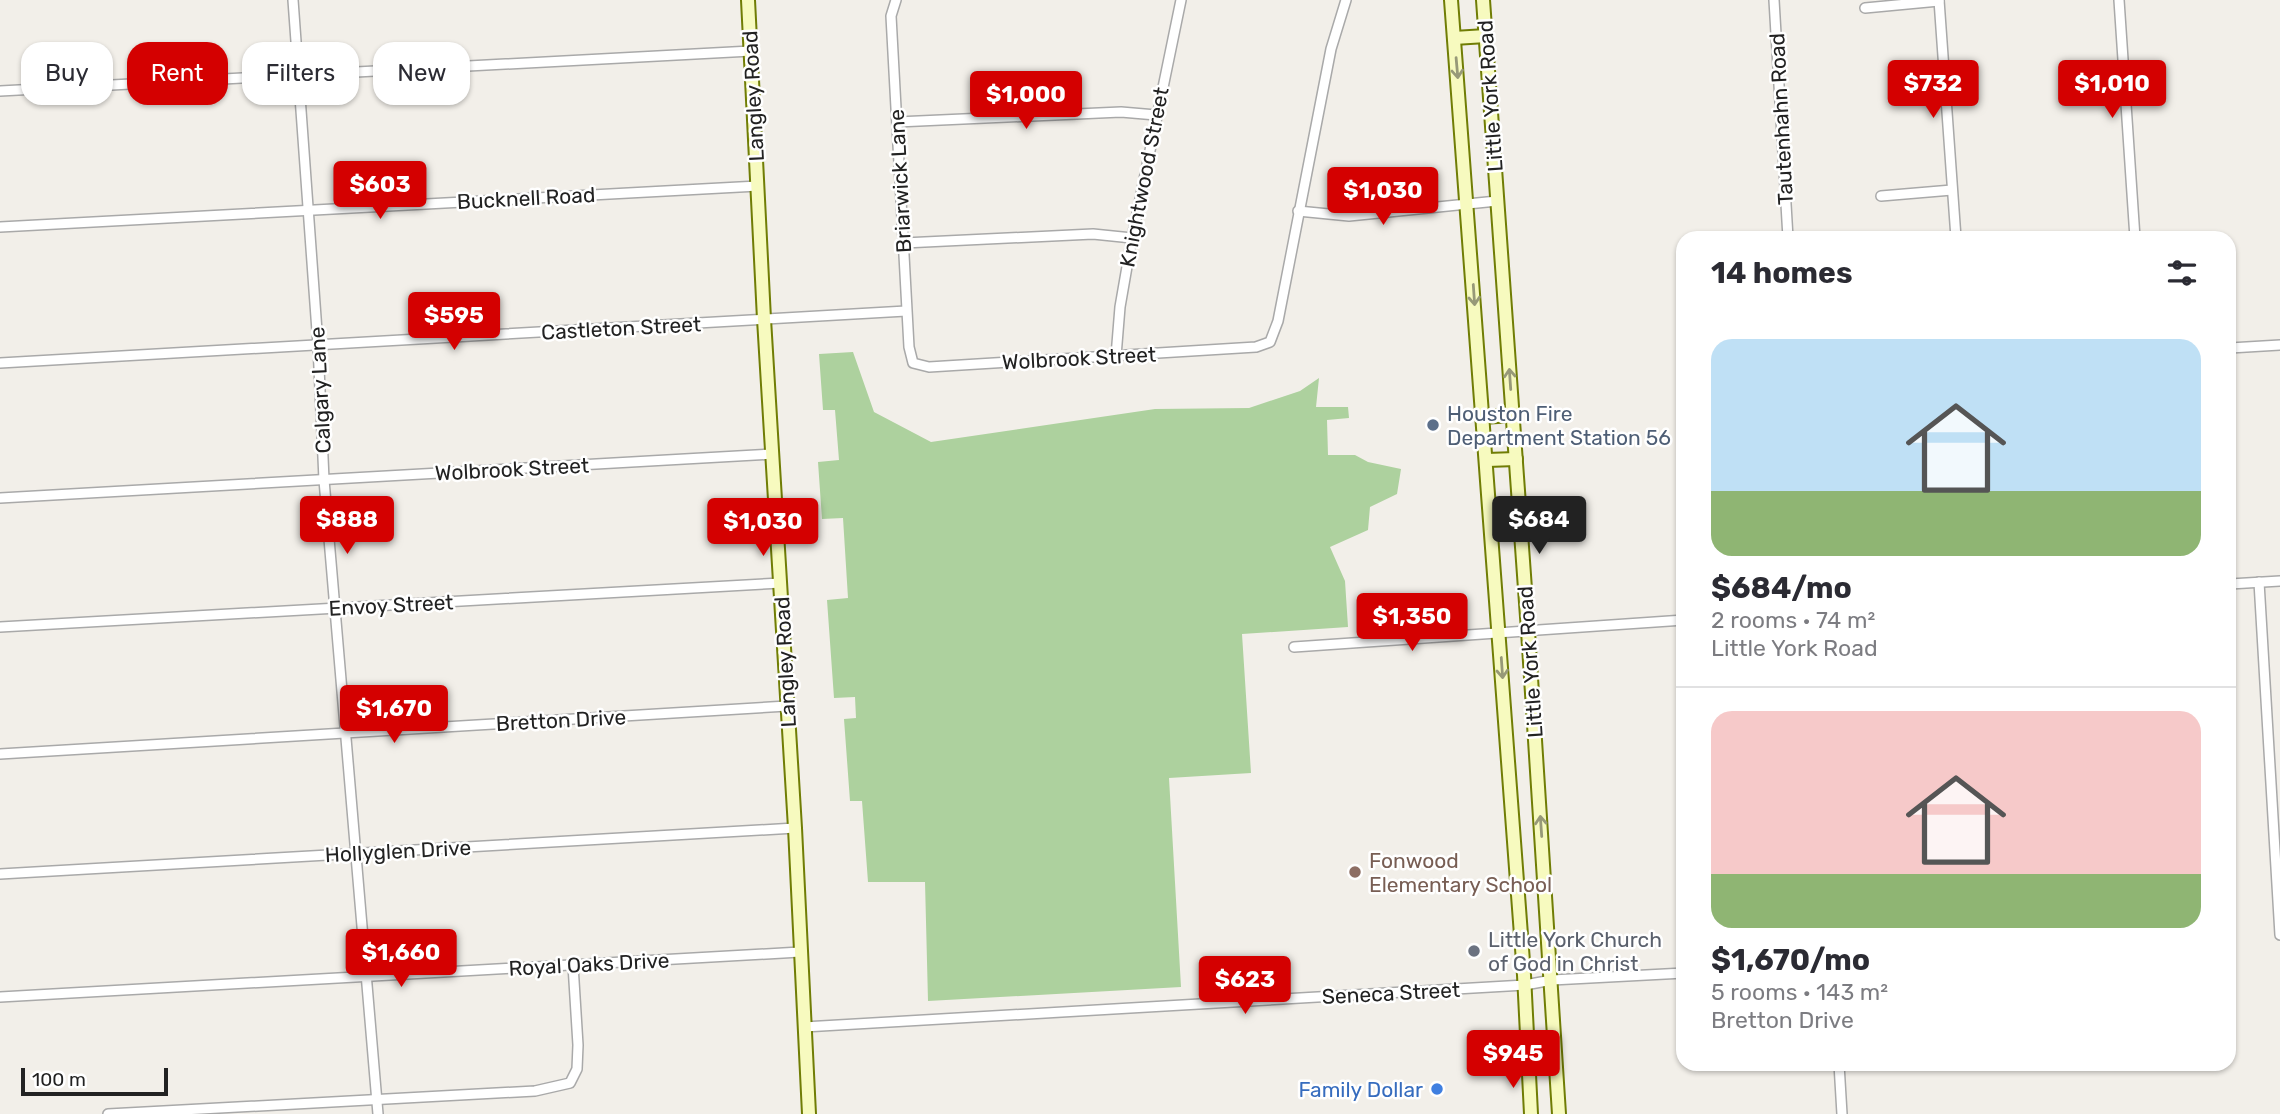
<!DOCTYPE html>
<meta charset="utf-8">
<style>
:root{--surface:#fff;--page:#f2f2f3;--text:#2b2b33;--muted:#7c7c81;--line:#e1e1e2;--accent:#d40000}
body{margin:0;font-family:Rubik,sans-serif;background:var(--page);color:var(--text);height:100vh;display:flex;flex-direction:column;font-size:26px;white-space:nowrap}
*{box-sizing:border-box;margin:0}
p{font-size:23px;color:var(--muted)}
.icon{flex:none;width:38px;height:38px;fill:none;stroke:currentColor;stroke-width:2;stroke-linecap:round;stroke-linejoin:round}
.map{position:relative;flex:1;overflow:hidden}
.details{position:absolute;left:1676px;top:231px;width:560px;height:840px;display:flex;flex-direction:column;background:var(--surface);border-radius:21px;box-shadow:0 2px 5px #0004}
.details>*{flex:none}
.banner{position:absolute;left:21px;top:42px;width:665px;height:63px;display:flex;gap:14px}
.scale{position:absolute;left:21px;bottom:18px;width:147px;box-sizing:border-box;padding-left:7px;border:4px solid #222;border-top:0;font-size:19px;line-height:24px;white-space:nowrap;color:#222;-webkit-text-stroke:5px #fff;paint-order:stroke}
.price{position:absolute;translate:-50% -60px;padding:0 16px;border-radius:7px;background:var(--accent);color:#fff;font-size:23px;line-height:46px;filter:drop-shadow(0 2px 4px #0008)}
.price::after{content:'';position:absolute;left:50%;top:42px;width:21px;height:16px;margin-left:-10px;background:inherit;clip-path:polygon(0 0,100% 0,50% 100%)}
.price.current{background:#222;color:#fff}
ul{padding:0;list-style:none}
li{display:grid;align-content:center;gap:14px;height:371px;padding:0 35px}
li+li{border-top:2px solid var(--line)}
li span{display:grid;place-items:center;height:217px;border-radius:21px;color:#555}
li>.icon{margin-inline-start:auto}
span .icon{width:126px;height:126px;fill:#fffc;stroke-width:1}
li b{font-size:30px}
h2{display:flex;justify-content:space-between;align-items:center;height:84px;padding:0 35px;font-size:30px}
.pill{padding:0 24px;border-radius:21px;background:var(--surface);box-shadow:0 2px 5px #0004;font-size:24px;line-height:63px}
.pill.current{background:var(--accent);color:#fff}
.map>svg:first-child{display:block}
.forest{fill:#add19e}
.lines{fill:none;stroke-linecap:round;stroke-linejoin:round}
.street-casing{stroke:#a9a9a9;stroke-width:12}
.secondary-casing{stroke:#707d05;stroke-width:16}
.street{stroke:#fff;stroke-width:9}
.secondary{stroke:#f7fabf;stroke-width:12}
.oneway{stroke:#979978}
.service-dot{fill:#5c6f8a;stroke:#fff;stroke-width:2.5}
.education-dot{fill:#8d6e63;stroke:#fff;stroke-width:2.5}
.worship-dot{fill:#6b7280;stroke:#fff;stroke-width:2.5}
.shop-dot{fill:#3f7fe0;stroke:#fff;stroke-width:2.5}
.labels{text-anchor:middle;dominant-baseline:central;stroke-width:5;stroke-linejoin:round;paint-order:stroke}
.street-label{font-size:21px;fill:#222;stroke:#fff}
.service-label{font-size:21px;fill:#4e5e75;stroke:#fff;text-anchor:start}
.education-label{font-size:21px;fill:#785e54;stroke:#fff;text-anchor:start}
.worship-label{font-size:21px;fill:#5b616d;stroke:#fff;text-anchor:start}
.shop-label{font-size:21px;fill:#366cbe;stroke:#fff;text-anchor:end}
</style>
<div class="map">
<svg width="2280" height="1114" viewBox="0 0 2280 1114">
<rect width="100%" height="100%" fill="#f2efe9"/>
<polygon class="forest" points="853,352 874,412 931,442 1155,409 1249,408 1300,391 1319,378 1316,407 1348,407 1349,418 1327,420 1328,455 1355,455 1368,462 1401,469 1397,494 1370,507 1368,530 1330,547 1345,581 1348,627 1242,634 1251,773 1169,778 1181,987 928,1001 925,882 868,882 862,801 850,801 844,719 856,718 855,697 834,698 827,600 848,598 843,518 822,519 818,462 839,460 835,410 823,410 819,354"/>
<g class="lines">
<g class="street-casing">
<g id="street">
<polyline points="293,0 318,345 324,480 378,1114"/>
<polyline points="896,0 891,16 909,347 913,363 929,367 1256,347 1270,342 1278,321 1331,49 1346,0"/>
<polyline points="1774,0 1788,238"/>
<polyline points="1939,0 1956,238"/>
<polyline points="2119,0 2135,238"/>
<polyline points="1865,8 1939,1"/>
<polyline points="0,91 751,51"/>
<polyline points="897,122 1121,112 1156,115"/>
<polyline points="1881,196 1952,190"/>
<polyline points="1298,211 1349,216 1497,201"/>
<polyline points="0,227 758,186"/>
<polyline points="904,243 1093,234 1132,238"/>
<polyline points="2230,348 2280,345"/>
<polyline points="1116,356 1120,307 1132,238 1181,0"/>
<polyline points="0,363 906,311"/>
<polyline points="0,498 773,454"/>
<polyline points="2259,582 2280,935"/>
<polyline points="2230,584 2280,581"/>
<polyline points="0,627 781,583"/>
<polyline points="1294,647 1684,620"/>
<polyline points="0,754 787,706"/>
<polyline points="0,874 795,828"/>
<polyline points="0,997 800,952"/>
<polyline points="804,1027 1525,985 1552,980 1684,973"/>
<polyline points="1839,1064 1842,1114"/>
<polyline points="108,1114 535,1091 570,1083 577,1069 578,1045 573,965"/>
</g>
</g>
<g class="secondary-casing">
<g id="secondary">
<polyline points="748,0 764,319 795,828 809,1114"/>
<polyline points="1451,0 1524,975 1531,1114"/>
<polyline points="1483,0 1528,631 1559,1114"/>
<polyline points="1454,38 1486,36"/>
<polyline points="1483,417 1512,415"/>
<polyline points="1487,460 1516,459"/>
</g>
</g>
<use href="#street" class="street"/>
<use href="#secondary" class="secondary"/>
</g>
<defs><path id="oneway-shaft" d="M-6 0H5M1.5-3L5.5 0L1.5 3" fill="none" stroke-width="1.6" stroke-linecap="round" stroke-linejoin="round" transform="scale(1.75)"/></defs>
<g class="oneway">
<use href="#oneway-shaft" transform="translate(1457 68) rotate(85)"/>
<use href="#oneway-shaft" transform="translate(1474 295) rotate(86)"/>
<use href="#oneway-shaft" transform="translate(1510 379) rotate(-94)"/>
<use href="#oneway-shaft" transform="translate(1502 668) rotate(86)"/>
<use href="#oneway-shaft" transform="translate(1541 826) rotate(-94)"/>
</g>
<circle class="service-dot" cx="1433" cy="425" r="7"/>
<circle class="education-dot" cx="1355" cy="872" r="7"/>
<circle class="worship-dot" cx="1474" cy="951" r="7"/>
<circle class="shop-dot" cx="1437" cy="1089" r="7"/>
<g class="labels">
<g class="street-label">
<text transform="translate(753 96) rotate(-93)">Langley Road</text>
<text transform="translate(1490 96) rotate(-94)">Little York Road</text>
<text transform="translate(1781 119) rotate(-93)">Tautenhahn Road</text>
<text transform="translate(1144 177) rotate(-79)">Knightwood Street</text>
<text transform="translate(900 181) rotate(-93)">Briarwick Lane</text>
<text transform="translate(526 198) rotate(-3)">Bucknell Road</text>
<text transform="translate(621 328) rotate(-3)">Castleton Street</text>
<text transform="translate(1079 358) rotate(-3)">Wolbrook Street</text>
<text transform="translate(320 390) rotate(-93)">Calgary Lane</text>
<text transform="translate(512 469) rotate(-3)">Wolbrook Street</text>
<text transform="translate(391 605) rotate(-3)">Envoy Street</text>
<text transform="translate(785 662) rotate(-93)">Langley Road</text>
<text transform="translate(1530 662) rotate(-94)">Little York Road</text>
<text transform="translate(561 720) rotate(-3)">Bretton Drive</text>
<text transform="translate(398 851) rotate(-3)">Hollyglen Drive</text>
<text transform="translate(589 964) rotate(-3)">Royal Oaks Drive</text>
<text transform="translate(1391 993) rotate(-3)">Seneca Street</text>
</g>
<g class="service-label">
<text x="1447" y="413">Houston Fire<tspan x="1447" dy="24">Department Station 56</tspan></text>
</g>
<g class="education-label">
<text x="1369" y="860">Fonwood<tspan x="1369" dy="24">Elementary School</tspan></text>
</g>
<g class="worship-label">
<text x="1488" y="939">Little York Church<tspan x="1488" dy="24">of God in Christ</tspan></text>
</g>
<g class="shop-label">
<text x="1423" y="1089">Family Dollar</text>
</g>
</g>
</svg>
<div class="scale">100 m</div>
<b class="price" style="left:1933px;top:120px">$732</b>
<b class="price" style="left:2112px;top:120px">$1,010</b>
<b class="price" style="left:1026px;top:131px">$1,000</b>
<b class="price" style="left:380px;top:221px">$603</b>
<b class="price" style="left:1383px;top:227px">$1,030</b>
<b class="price" style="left:454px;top:352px">$595</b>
<b class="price" style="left:347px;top:556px">$888</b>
<b class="price current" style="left:1539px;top:556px">$684</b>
<b class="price" style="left:763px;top:558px">$1,030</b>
<b class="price" style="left:1412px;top:653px">$1,350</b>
<b class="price" style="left:394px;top:745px">$1,670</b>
<b class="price" style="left:401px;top:989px">$1,660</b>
<b class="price" style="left:1245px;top:1016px">$623</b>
<b class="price" style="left:1513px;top:1090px">$945</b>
<div class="banner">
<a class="pill">Buy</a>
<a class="pill current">Rent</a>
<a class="pill">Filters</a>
<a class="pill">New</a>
</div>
<section class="details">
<h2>14 homes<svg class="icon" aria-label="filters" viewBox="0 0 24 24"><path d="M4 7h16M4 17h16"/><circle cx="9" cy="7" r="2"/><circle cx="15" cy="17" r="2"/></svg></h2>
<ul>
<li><span style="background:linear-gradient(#bfe0f5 70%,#8fb573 0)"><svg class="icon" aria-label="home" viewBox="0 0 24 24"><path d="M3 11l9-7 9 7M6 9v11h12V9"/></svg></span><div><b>$684/mo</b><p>2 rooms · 74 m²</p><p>Little York Road</p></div></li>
<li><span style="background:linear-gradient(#f6c9c9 75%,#8fb573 0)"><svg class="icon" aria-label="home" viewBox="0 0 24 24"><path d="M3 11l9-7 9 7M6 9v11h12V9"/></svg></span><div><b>$1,670/mo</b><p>5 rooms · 143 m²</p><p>Bretton Drive</p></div></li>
</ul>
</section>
</div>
